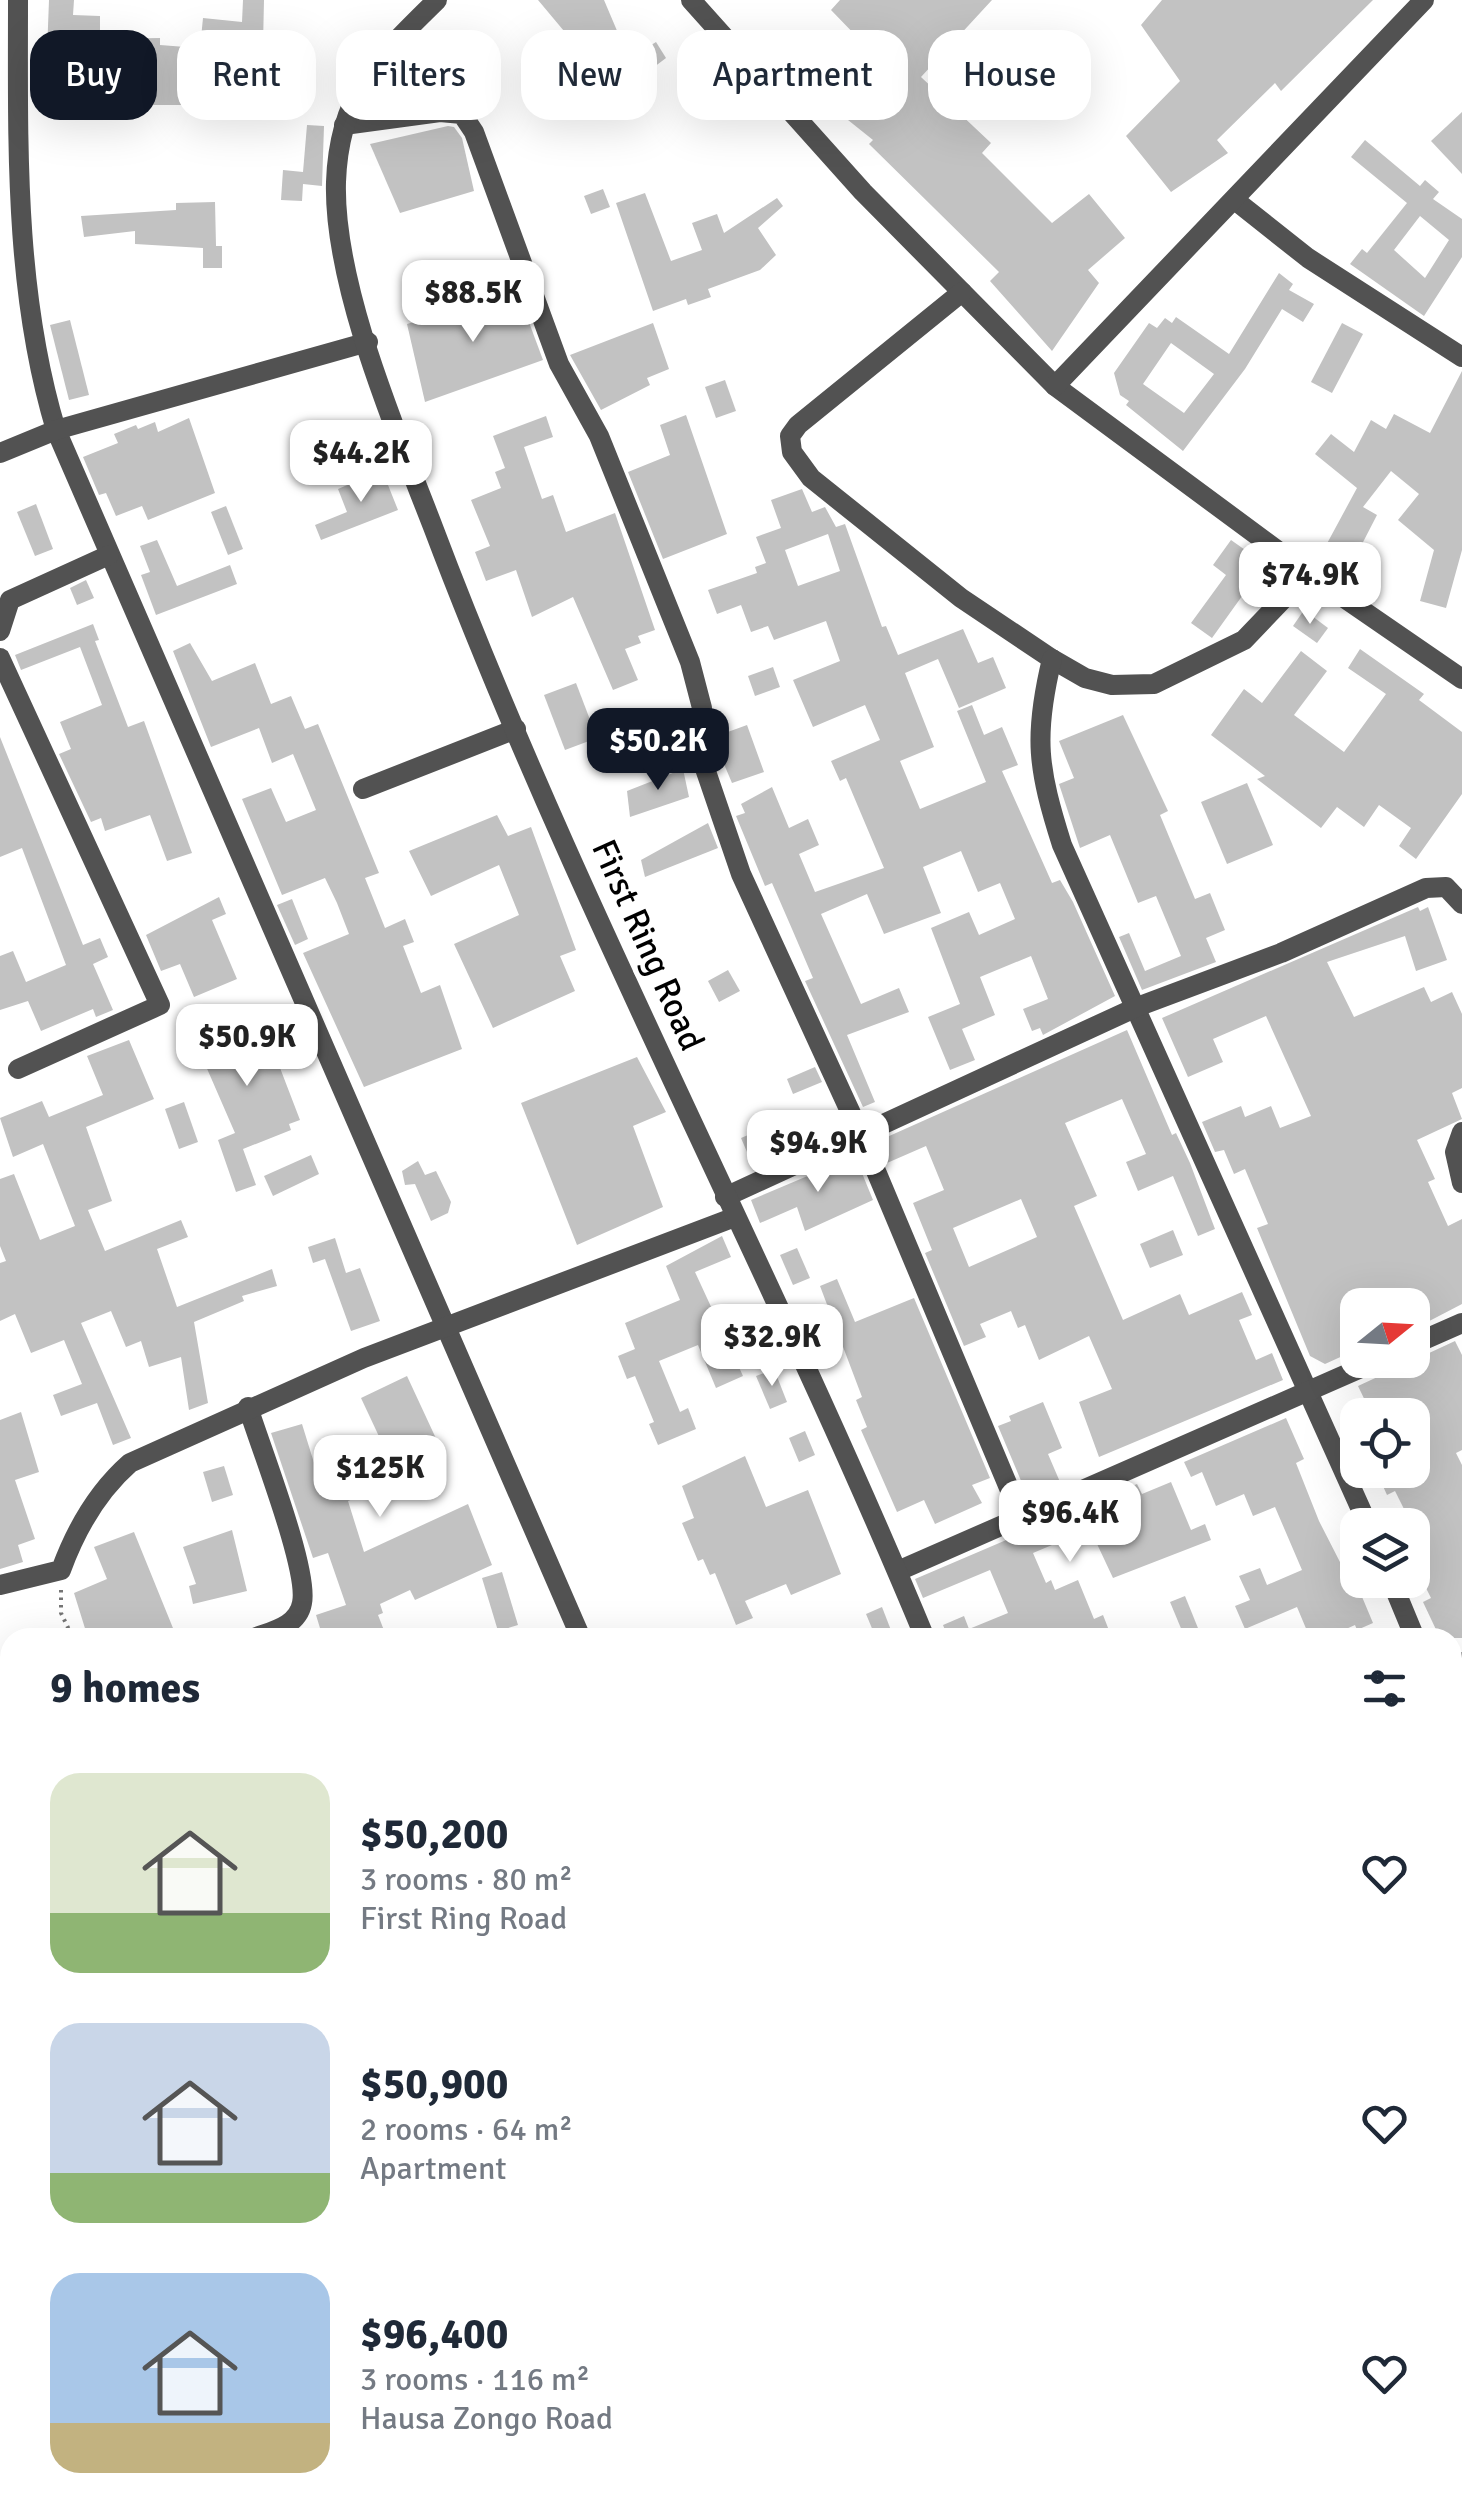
<!DOCTYPE html>
<meta charset="utf-8">
<style>
:root{--surface:#fff;--page:#f2f2f3;--text:#1f2937;--muted:#747a83;--accent:#111827}
body{margin:0;font-family:Signika,sans-serif;background:var(--page);color:var(--text);height:100vh;display:flex;flex-direction:column;font-size:38px;white-space:nowrap}
*{box-sizing:border-box;margin:0}
p{font-size:32px;color:var(--muted)}
.icon{flex:none;width:55px;height:55px;fill:none;stroke:currentColor;stroke-width:2;stroke-linecap:round;stroke-linejoin:round}
.map{position:relative;flex:1;overflow:hidden}
.details{position:absolute;left:0px;top:1628px;width:1462px;height:892px;display:flex;flex-direction:column;background:var(--surface);border-radius:30px 30px 0 0;box-shadow:0 10px 40px #0002}
.details>*{flex:none}
.banner{position:absolute;left:30px;top:30px;width:1402px;height:90px;display:flex;gap:20px}
.needle{width:65px;rotate:72deg}
.tools{position:absolute;left:1340px;top:1288px;display:grid;gap:20px}
.tools a{display:grid;place-items:center;width:90px;height:90px;border-radius:20px;background:var(--surface);box-shadow:0 10px 40px #0002;font-size:50px}
.price{position:absolute;translate:-50% -85px;padding:0 22px;border-radius:20px;background:#fff;color:#222;font-size:32px;line-height:65px;filter:drop-shadow(0 2px 5px #0008)}
.price::after{content:'';position:absolute;left:50%;top:60px;width:30px;height:22px;margin-left:-15px;background:inherit;clip-path:polygon(0 0,100% 0,50% 100%)}
.price.selected{background:var(--accent);color:#fff}
ul{padding:0;list-style:none}
li{display:flex;align-items:center;gap:30px;height:250px;padding:0 50px}
li span{display:grid;place-items:center;flex:none;width:280px;height:200px;border-radius:30px;color:#555}
li>.icon{margin-inline-start:auto}
span .icon{width:120px;height:120px;fill:#fffc;stroke-width:1}
li b{font-size:42px}
h2{display:flex;justify-content:space-between;align-items:center;height:120px;padding:0 50px;font-size:42px}
.pill{padding:0 35px;border-radius:30px;background:var(--surface);box-shadow:0 10px 40px #0002;font-size:35px;line-height:90px}
.pill.selected{background:var(--accent);color:#fff}
.map>svg:first-child{display:block}
.building{fill:#c2c2c2;fill-rule:evenodd}
.lines{fill:none;stroke-linecap:round;stroke-linejoin:round}
.path{stroke:#747474;stroke-width:4;stroke-dasharray:2.5 5;stroke-linecap:butt}
.minor{stroke:#525252;stroke-width:20}
.tertiary{stroke:#525252;stroke-width:20}
.labels{text-anchor:middle;dominant-baseline:central;stroke-width:10;stroke-linejoin:round;paint-order:stroke}
.street-label{font-size:35px;fill:#000;stroke:#fff}
</style>
<div class="map">
<svg width="1462" height="2518" viewBox="0 0 1462 2518">
<rect width="100%" height="100%" fill="#fff"/>
<g class="building">
<polygon points="49,0 74,0 73,15 100,16 100,39 160,38 160,45 198,48 193,105 45,105"/>
<polygon points="243,0 264,0 263,44 201,38 203,18 242,22"/>
<polygon points="538,0 604,0 629,59 656,42 666,58 592,114 548,54 569,37"/>
<polygon points="840,0 992,0 921,77 991,143 982,153 1052,223 1089,194 1125,238 1088,270 1099,283 1052,351 990,281 999,272 869,144 873,140 828,104 852,79 874,98 892,73 831,10"/>
<polygon points="1162,0 1373,0 1281,91 1275,83 1217,140 1228,153 1171,192 1126,136 1180,81 1141,25"/>
<polygon points="1026,40 1057,69 1017,110 1002,95 1023,73 1008,59"/>
<rect x="264" y="49" width="22" height="17"/>
<polygon points="233,86 260,86 259,114 233,114"/>
<polygon points="1462,112 1462,174 1431,141"/>
<polygon points="307,125 324,126 322,186 303,184 302,201 281,200 283,170 303,172"/>
<polygon points="448,126 454,127 462,138 474,191 400,213 370,144"/>
<path d="M1365,140L1420,186L1425,180L1439,192L1433,199L1462,219V257L1424,316L1350,264L1362,249L1367,253L1407,203L1351,157ZM1420,216L1449,240L1425,278L1394,250Z"/>
<polygon points="603,189 610,207 591,214 584,196"/>
<polygon points="645,193 671,261 702,250 692,223 717,214 724,233 777,198 783,206 758,228 776,255 760,270 708,289 711,297 688,305 686,299 653,311 616,203"/>
<polygon points="215,202 216,246 222,246 222,268 203,268 203,248 135,244 135,231 84,237 81,216 176,210 176,203"/>
<path d="M1279,273L1293,284L1289,290L1314,304L1303,322L1282,309L1245,369L1183,451L1126,405L1129,401L1120,395L1114,373L1149,323L1157,328L1165,318L1172,323L1176,317L1229,354ZM1171,343L1214,374L1184,413L1143,384Z"/>
<polygon points="517,290 543,360 425,402 407,324"/>
<polygon points="70,320 89,395 69,400 50,325"/>
<polygon points="653,323 669,369 647,378 650,385 601,410 570,355"/>
<polygon points="1342,323 1363,334 1332,393 1311,382"/>
<polygon points="1462,371 1462,550 1446,608 1420,601 1434,550 1398,520 1419,494 1391,471 1363,507 1377,515 1345,577 1317,562 1357,488 1315,454 1331,434 1354,452 1371,420 1386,429 1394,414 1430,433"/>
<polygon points="725,380 736,411 716,418 705,387"/>
<polygon points="686,415 727,534 663,559 628,472 670,455 660,425"/>
<polygon points="546,416 553,437 524,447 542,499 553,495 566,532 615,513 655,630 638,636 641,643 625,649 638,680 613,690 573,597 532,617 516,570 486,581 475,552 490,546 471,500 501,488 495,472 505,468 493,436"/>
<polygon points="189,418 215,493 148,520 142,506 116,516 106,493 99,495 83,457 118,443 114,434 136,425 138,429 155,422 158,432"/>
<polygon points="382,470 398,510 321,540 315,525 347,512 338,489"/>
<path d="M802,489L812,512L825,507L836,527L845,524L882,627L886,626L898,655L963,629L978,663L993,657L1006,688L959,708L938,659L905,673L934,747L900,761L920,809L986,782L957,711L972,705L984,735L1002,727L1018,765L1002,771L1052,883L1060,880L1073,902L1115,996L1043,1035L1040,1028L1032,1031L1023,1009L1048,999L1031,956L980,977L995,1015L962,1029L975,1060L950,1070L928,1017L960,1004L931,928L969,912L979,935L1015,919L1000,883L978,892L961,851L923,867L941,913L884,934L867,894L821,914L861,1004L899,988L909,1012L847,1035L875,1102L863,1107L805,981L813,978L792,929L772,883L765,886L736,816L745,813L741,804L772,787L789,828L808,819L819,845L799,854L815,892L884,868L846,778L840,781L831,761L880,740L865,705L813,727L793,680L840,661L826,621L774,640L768,626L751,632L741,605L717,614L708,590L757,573L755,567L766,563L756,537L781,528L771,500ZM828,534L840,571L798,586L785,550Z"/>
<polygon points="36,504 53,549 35,556 17,512"/>
<polygon points="226,506 243,549 228,555 211,512"/>
<polygon points="157,540 177,586 230,565 237,584 156,615 141,575 150,572 140,546"/>
<polygon points="1231,540 1265,564 1212,638 1191,623 1226,575 1213,565"/>
<polygon points="86,580 94,598 77,605 70,588"/>
<polygon points="1304,610 1328,628 1317,643 1293,626"/>
<polygon points="93,624 99,640 95,641 128,727 144,721 192,853 167,861 150,815 105,831 101,818 91,822 59,754 71,749 60,722 102,705 80,647 21,670 15,655"/>
<polygon points="190,643 212,681 255,663 271,704 291,696 305,729 318,724 379,873 365,878 385,928 405,919 414,942 403,946 421,993 440,985 462,1049 364,1087 303,953 349,934 337,903 325,878 282,895 242,799 271,788 286,822 316,810 293,754 272,763 259,728 211,747 173,651"/>
<polygon points="1360,649 1424,694 1419,700 1462,732 1462,794 1416,859 1399,846 1411,828 1379,805 1364,827 1337,807 1321,828 1257,779 1265,776 1211,735 1244,689 1262,703 1301,651 1327,671 1294,715 1344,752 1386,694 1348,668"/>
<polygon points="773,667 780,687 755,696 748,676"/>
<polygon points="576,683 597,738 565,750 544,695"/>
<polygon points="1123,715 1168,811 1160,815 1195,899 1210,893 1225,930 1206,938 1216,962 1142,990 1119,937 1129,933 1145,971 1181,956 1156,896 1138,903 1110,835 1080,848 1059,784 1074,778 1059,741"/>
<polygon points="747,725 764,772 732,783 721,757 716,759 714,737"/>
<polygon points="0,737 83,945 100,938 108,957 93,964 113,1010 96,1017 93,1009 41,1031 28,1001 0,1010 0,956 13,951 26,982 66,965 22,848 0,857"/>
<polygon points="683,769 689,797 630,817 627,791"/>
<polygon points="1247,783 1273,845 1227,864 1201,802"/>
<polygon points="497,815 508,836 531,827 576,950 560,956 575,991 493,1028 454,944 519,915 499,865 431,896 409,851"/>
<polygon points="708,823 718,848 645,877 641,860"/>
<polygon points="219,897 226,914 212,920 237,979 194,997 180,964 161,971 146,935"/>
<polygon points="292,899 308,939 295,945 277,905"/>
<polygon points="1418,907 1420,911 1428,907 1447,960 1416,971 1405,936 1327,962 1354,1017 1424,987 1431,1002 1452,992 1462,1014 1462,1088 1452,1093 1462,1119 1417,1140 1435,1179 1428,1182 1448,1226 1462,1219 1462,1304 1412,1330 1412,1305 1358,1305 1358,1349 1325,1364 1310,1356 1257,1228 1268,1224 1245,1169 1234,1174 1224,1150 1215,1152 1202,1122 1241,1106 1245,1117 1271,1106 1280,1128 1311,1116 1266,1016 1213,1039 1223,1062 1188,1077 1162,1018"/>
<polygon points="728,970 740,991 719,1002 708,981"/>
<polygon points="202,1011 217,1046 252,1032 248,1022 273,1012 286,1041 272,1047 300,1120 289,1124 291,1130 243,1149 256,1185 236,1192 218,1140 235,1133 185,1018"/>
<path d="M1127,1030L1172,1135L1176,1133L1190,1163L1215,1229L1198,1236L1173,1176L1138,1191L1126,1162L1146,1154L1122,1099L1065,1123L1097,1196L1074,1206L1123,1320L1180,1294L1189,1315L1242,1292L1252,1315L1239,1320L1256,1360L1272,1353L1283,1380L1099,1457L1079,1402L1112,1389L1089,1336L1039,1360L1025,1325L1018,1328L1011,1311L980,1324L986,1337L964,1346L925,1253L932,1250L913,1203L944,1190L926,1146L887,1163L878,1141ZM1021,1199L1037,1237L969,1267L953,1228Z"/>
<polygon points="129,1040 154,1099 86,1127 112,1201 88,1210 105,1251 181,1220 188,1237 157,1249 177,1307 272,1269 277,1286 242,1296 244,1301 194,1322 208,1403 189,1410 181,1357 149,1367 141,1341 126,1347 111,1311 81,1323 131,1438 113,1445 97,1403 61,1416 53,1395 82,1384 64,1340 31,1353 15,1314 0,1321 0,1263 6,1261 0,1246 0,1179 14,1174 40,1240 75,1226 43,1144 13,1157 0,1118 42,1101 49,1117 103,1095 87,1056"/>
<polygon points="637,1057 666,1112 633,1126 663,1207 577,1245 521,1103"/>
<polygon points="815,1067 822,1082 793,1094 787,1079"/>
<polygon points="184,1102 198,1142 179,1149 165,1109"/>
<polygon points="803,1112 814,1141 773,1160 769,1151 750,1159 741,1138"/>
<polygon points="311,1155 319,1174 273,1196 264,1176"/>
<polygon points="855,1156 873,1200 805,1231 797,1207 760,1223 751,1200"/>
<polygon points="418,1161 425,1175 436,1171 451,1202 448,1213 431,1221 415,1184 405,1185 402,1171"/>
<polygon points="1173,1230 1183,1255 1150,1268 1140,1244"/>
<polygon points="722,1236 731,1257 695,1272 743,1376 716,1388 698,1345 659,1361 680,1412 688,1408 696,1429 658,1445 649,1424 654,1422 635,1376 627,1379 618,1356 635,1349 625,1323 680,1300 666,1266"/>
<polygon points="335,1238 346,1273 360,1268 380,1321 351,1331 325,1259 313,1263 308,1247"/>
<polygon points="797,1248 810,1278 793,1285 780,1255"/>
<polygon points="837,1279 855,1322 914,1298 990,1478 972,1485 982,1503 935,1524 924,1500 897,1512 861,1430 867,1427 856,1400 862,1397 820,1286"/>
<polygon points="1455,1341 1462,1355 1462,1450 1456,1453 1462,1465 1462,1638 1440,1638 1423,1602 1431,1598 1412,1560 1412,1525 1395,1491 1387,1495 1378,1475 1390,1470 1412,1470 1412,1415 1372,1415 1358,1386"/>
<polygon points="774,1369 787,1402 770,1409 756,1376"/>
<polygon points="407,1376 446,1460 348,1501 364,1552 468,1504 492,1565 415,1600 410,1590 380,1604 383,1613 378,1615 387,1638 323,1638 316,1615 346,1605 328,1553 313,1558 271,1433 302,1424 323,1492 391,1462 361,1398"/>
<polygon points="1043,1402 1062,1448 1048,1454 1060,1482 1027,1495 998,1426 1011,1421 1009,1416"/>
<polygon points="21,1412 39,1472 15,1480 35,1539 18,1545 23,1562 0,1569 0,1420"/>
<polygon points="1286,1418 1304,1459 1296,1463 1319,1521 1341,1564 1347,1561 1373,1623 1357,1630 1355,1625 1326,1638 1310,1638 1297,1607 1245,1629 1235,1606 1250,1600 1239,1576 1260,1568 1267,1585 1302,1570 1275,1507 1253,1516 1244,1494 1216,1506 1202,1472 1191,1477 1184,1462"/>
<polygon points="805,1431 815,1455 799,1462 789,1438"/>
<polygon points="745,1456 766,1507 808,1490 841,1574 791,1595 786,1584 745,1601 753,1618 736,1625 715,1573 710,1575 703,1559 698,1561 682,1523 694,1518 682,1486"/>
<polygon points="224,1466 233,1495 212,1502 203,1472"/>
<polygon points="1171,1482 1191,1530 1205,1524 1211,1540 1113,1578 1090,1529 1033,1553 1046,1583 1051,1580 1055,1590 1078,1580 1094,1619 1103,1615 1112,1638 948,1638 943,1625 964,1616 969,1629 1008,1613 990,1570 923,1598 915,1579 1137,1484 1142,1494"/>
<polygon points="232,1530 247,1591 193,1604 189,1586 196,1584 183,1547"/>
<polygon points="134,1532 177,1638 88,1638 74,1593 107,1579 94,1547"/>
<polygon points="502,1572 518,1625 498,1631 482,1578"/>
<polygon points="1185,1596 1202,1638 1185,1638 1170,1602"/>
<polygon points="882,1607 894,1638 876,1638 866,1614"/>
</g>
<g class="lines">
<polyline class="path" points="61,1590 61,1613 73,1638"/>
<g class="minor">
<path d="M18,0C18,144 14,291 56,430L581,1638"/>
<polyline points="691,0 863,192 1055,386 1308,573 1462,679"/>
<polyline points="344,125 440,112 462,114 474,132 559,364 599,436 690,662 702,708 699,751 741,874 860,1133 1022,1519"/>
<polyline points="1236,201 1308,258 1462,357"/>
<polyline points="962,292 798,425 790,436 792,452 811,478 961,598 1052,659 1085,678 1112,685 1154,684 1244,640 1308,573"/>
<polyline points="1055,386 1424,0"/>
<polyline points="0,453 56,430 368,342"/>
<polyline points="0,631 10,600 109,555"/>
<polyline points="0,658 160,1005 18,1069"/>
<path d="M1052,659C1033,737 1038,769 1062,845L1368,1525"/>
<polyline points="363,789 516,729"/>
<polyline points="1462,1132 1455,1152 1462,1183"/>
<polyline points="725,1197 1137,1007 1281,953 1426,888 1446,887 1462,904"/>
<polyline points="1412,1345 1462,1323"/>
<path d="M248,1407C260,1446 309,1570 302,1603C298,1626 272,1631 254,1638"/>
<polyline points="898,1571 1379,1360"/>
<polyline points="1391,1580 1415,1638"/>
<path d="M0,1585L61,1570C76,1529 97,1492 130,1463L364,1358L735,1217"/>
<polyline points="1452,1722 1462,1743"/>
<polyline points="0,1883 10,1888"/>
<polyline points="0,2451 10,2481"/>
<polyline points="1452,2482 1462,2482"/>
<polyline points="20,2510 23,2518"/>
<polyline points="668,2510 671,2518"/>
<polyline points="1031,2510 1032,2518"/>
<polyline points="115,2518 141,2510"/>
<polyline points="599,2518 637,2510"/>
</g>
<g class="tertiary">
<path d="M437,0C378,58 339,93 336,182C333,284 396,431 433,527C576,906 770,1264 925,1638"/>
<polyline points="1452,1666 1462,1662"/>
<polyline points="0,2379 10,2372"/>
</g>
</g>
<g class="labels">
<g class="street-label">
<text transform="translate(648 945) rotate(66)">First Ring Road</text>
</g>
</g>
</svg>
<div class="tools">
<a><svg class="needle" viewBox="-14 -14 28 28"><path d="M0-13l5 13h-10z" fill="#e53935"/><path d="M0 13l5-13h-10z" fill="#747a83"/></svg></a>
<a><svg class="icon" aria-label="locate" viewBox="0 0 24 24"><circle cx="12" cy="12" r="6"/><path d="M12 2v4M12 18v4M2 12h4M18 12h4"/></svg></a>
<a><svg class="icon" aria-label="layers" viewBox="0 0 24 24"><path d="M12 4l9 5-9 5-9-5zM3 14l9 5 9-5"/></svg></a>
</div>
<b class="price" style="left:473px;top:345px">$88.5K</b>
<b class="price" style="left:361px;top:505px">$44.2K</b>
<b class="price" style="left:1310px;top:627px">$74.9K</b>
<b class="price selected" style="left:658px;top:793px">$50.2K</b>
<b class="price" style="left:247px;top:1089px">$50.9K</b>
<b class="price" style="left:818px;top:1195px">$94.9K</b>
<b class="price" style="left:772px;top:1389px">$32.9K</b>
<b class="price" style="left:380px;top:1520px">$125K</b>
<b class="price" style="left:1070px;top:1565px">$96.4K</b>
<div class="banner">
<a class="pill selected">Buy</a>
<a class="pill">Rent</a>
<a class="pill">Filters</a>
<a class="pill">New</a>
<a class="pill">Apartment</a>
<a class="pill">House</a>
</div>
<section class="details">
<h2>9 homes<svg class="icon" aria-label="filters" viewBox="0 0 24 24"><path d="M4 7h16M4 17h16"/><circle cx="9" cy="7" r="2"/><circle cx="15" cy="17" r="2"/></svg></h2>
<ul>
<li><span style="background:linear-gradient(#dfe7d0 70%,#8fb573 0)"><svg class="icon" aria-label="home" viewBox="0 0 24 24"><path d="M3 11l9-7 9 7M6 9v11h12V9"/></svg></span><div><b>$50,200</b><p>3 rooms · 80 m²</p><p>First Ring Road</p></div><svg class="icon" aria-label="heart" viewBox="0 0 24 24"><path d="M12 20l-8-8c-3-5 5-10 8-4 3-6 11-1 8 4z"/></svg></li>
<li><span style="background:linear-gradient(#c9d6e8 75%,#8fb573 0)"><svg class="icon" aria-label="home" viewBox="0 0 24 24"><path d="M3 11l9-7 9 7M6 9v11h12V9"/></svg></span><div><b>$50,900</b><p>2 rooms · 64 m²</p><p>Apartment</p></div><svg class="icon" aria-label="heart" viewBox="0 0 24 24"><path d="M12 20l-8-8c-3-5 5-10 8-4 3-6 11-1 8 4z"/></svg></li>
<li><span style="background:linear-gradient(#a9c7e8 75%,#c2b280 0)"><svg class="icon" aria-label="home" viewBox="0 0 24 24"><path d="M3 11l9-7 9 7M6 9v11h12V9"/></svg></span><div><b>$96,400</b><p>3 rooms · 116 m²</p><p>Hausa Zongo Road</p></div><svg class="icon" aria-label="heart" viewBox="0 0 24 24"><path d="M12 20l-8-8c-3-5 5-10 8-4 3-6 11-1 8 4z"/></svg></li>
</ul>
</section>
</div>
